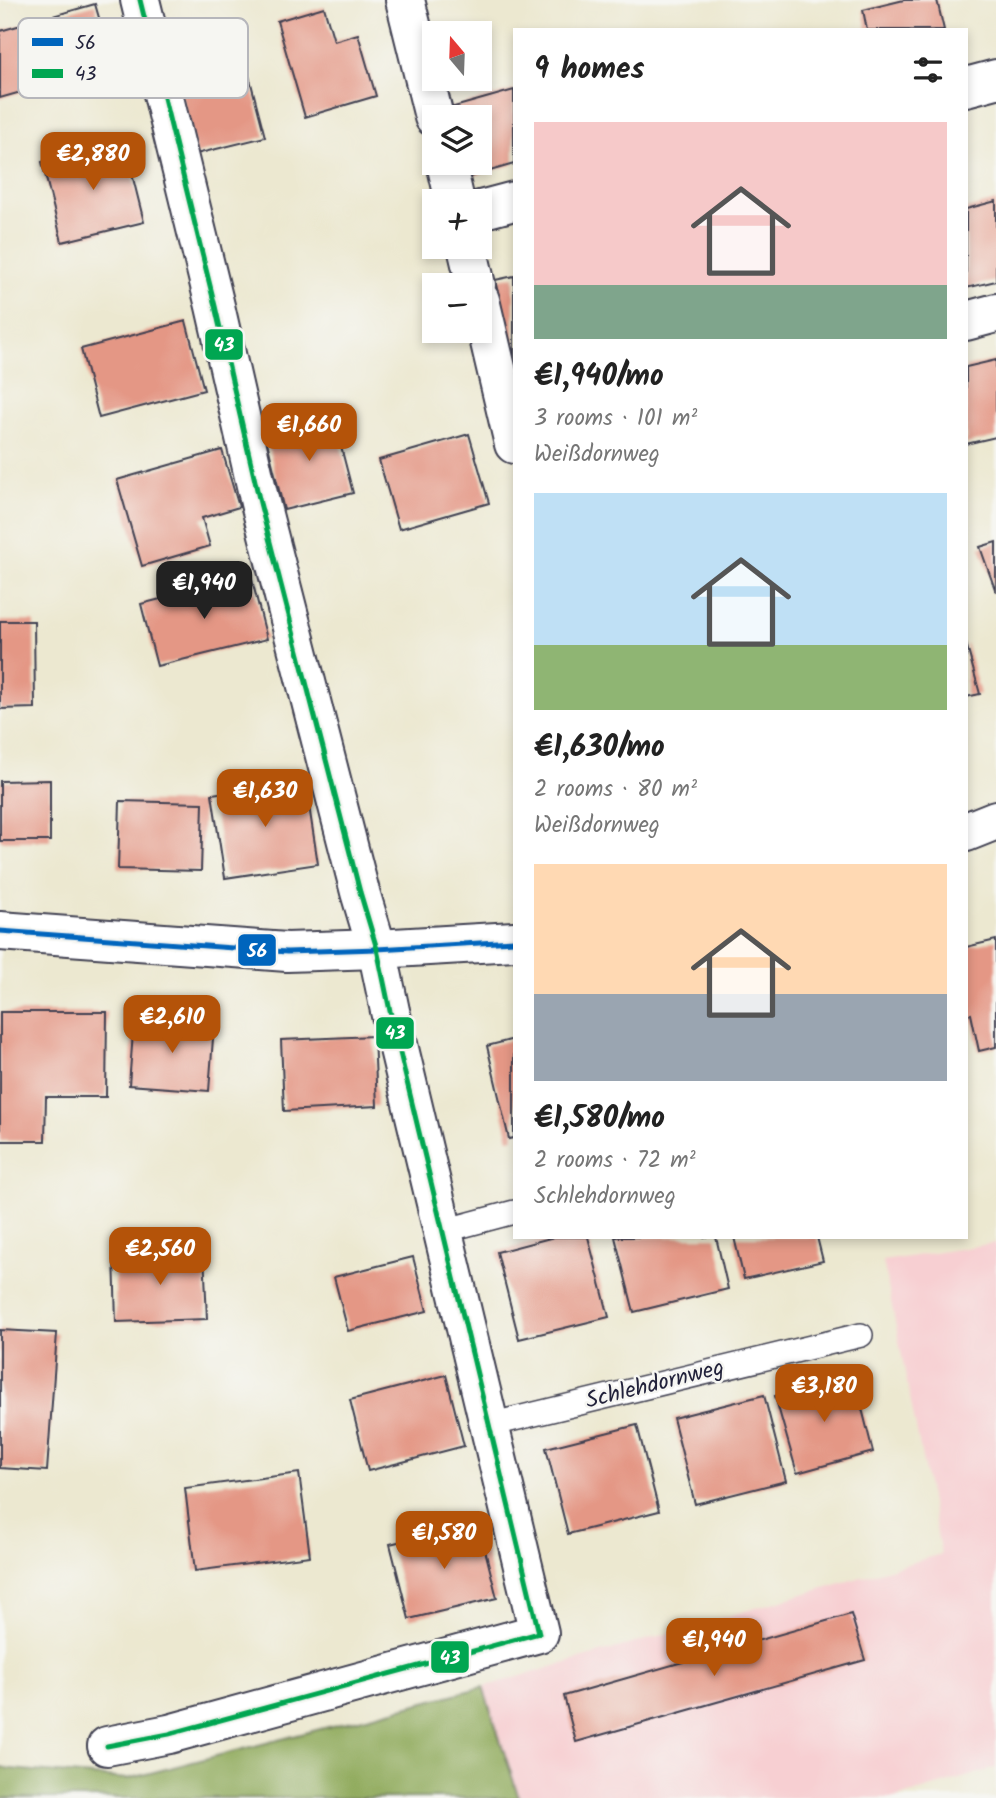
<!DOCTYPE html>
<meta charset="utf-8">
<style>
:root{--surface:#fff;--page:#f2f2f2;--text:#222;--muted:#767676;--accent:#b45309}
body{margin:0;font-family:Kalam,sans-serif;background:var(--page);color:var(--text);height:100vh;display:flex;flex-direction:column;font-size:26px;white-space:nowrap}
*{box-sizing:border-box;margin:0}
p{font-size:23px;color:var(--muted)}
.icon{flex:none;width:38px;height:38px;fill:none;stroke:currentColor;stroke-width:2;stroke-linecap:round;stroke-linejoin:round}
.map{position:relative;flex:1;overflow:hidden}
.side{position:absolute;left:513px;top:28px;width:455px;height:1211px;display:flex;flex-direction:column;background:var(--surface);border-radius:0px;box-shadow:0 4px 10px #0003}
.side>*{flex:none}
.needle{width:46px;rotate:341deg}
.fabs{position:absolute;left:422px;top:21px;display:grid;gap:14px}
.fabs a{display:grid;place-items:center;width:70px;height:70px;border-radius:0px;background:var(--surface);box-shadow:0 4px 10px #0003;font-size:35px}
.price{position:absolute;translate:-50% -60px;padding:0 16px;border-radius:14px;background:var(--accent);color:#fff;font-size:23px;line-height:46px;filter:drop-shadow(0 2px 4px #0008)}
.price::after{content:'';position:absolute;left:50%;top:42px;width:21px;height:16px;margin-left:-10px;background:inherit;clip-path:polygon(0 0,100% 0,50% 100%)}
.price.active{background:#222;color:#fff}
ul{padding:0;list-style:none}
li{display:grid;align-content:center;gap:14px;height:371px;padding:0 21px}
li span{display:grid;place-items:center;height:217px;border-radius:0px;color:#555}
li>.icon{margin-inline-start:auto}
span .icon{width:126px;height:126px;fill:#fffc;stroke-width:1}
li b{font-size:30px}
h2{display:flex;justify-content:space-between;align-items:center;height:84px;padding:0 21px;font-size:30px}
.map>svg:first-child{display:block}
.built{fill:#f7cfd2}
.forest{fill:#92ac5e;stroke:#5a674c;stroke-width:2}
.building{fill:#e49785}
.lines{fill:none;stroke-linecap:round;stroke-linejoin:round}
.service-casing{stroke:#404051;stroke-width:26}
.minor-casing{stroke:#404051;stroke-width:42}
.service{stroke:#fff;stroke-width:23}
.minor{stroke:#fff;stroke-width:38}
.bus-1-casing{stroke:#f6f6f2;stroke-width:10}
.bus-2-casing{stroke:#f6f6f2;stroke-width:10}
.bus-1{stroke:#0065bd;stroke-width:5}
.bus-2{stroke:#00a651;stroke-width:5}
.labels{text-anchor:middle;dominant-baseline:central;stroke-width:5;stroke-linejoin:round;paint-order:stroke}
.street-label{font-size:23px;fill:#22223b;stroke:#f6f6f2}
.key{fill:#f6f6f2;stroke:#b6b6bb;stroke-width:2}
.key-label{font-size:19px;fill:#22223b}
.line-badge{stroke:#f6f6f2;stroke-width:2.5}
.badge-label{font-size:19px;text-anchor:middle;font-weight:bold;fill:#fff}
</style>
<div class="map">
<svg width="996" height="1798" viewBox="0 0 996 1798">
<rect width="100%" height="100%" fill="#f6f6f2"/>
<filter id="ink" filterUnits="userSpaceOnUse"><feTurbulence type="fractalNoise" baseFrequency=".0143" numOctaves="2"/><feDisplacementMap in="SourceGraphic" scale="14" xChannelSelector="R" yChannelSelector="G"/><feConvolveMatrix kernelMatrix="1 2 1 2 8 2 1 2 1" color-interpolation-filters="sRGB"/></filter>
<filter id="wash" filterUnits="userSpaceOnUse"><feTurbulence type="fractalNoise" baseFrequency=".00686" numOctaves="4" result="noise"/><feDisplacementMap in="SourceGraphic" scale="28" xChannelSelector="R" yChannelSelector="G"/><feGaussianBlur stdDeviation="1.57" result="paint"/><feColorMatrix in="noise" values="0 0 0 0 0 0 0 0 0 0 0 0 0 0 0 0 0 1.4 0 .05"/><feComposite in="paint" operator="in"/></filter>
<g filter="url(#wash)">
<rect width="100%" height="100%" fill="#ece8d0"/>
<polygon class="built" points="996,1243 996,1768 896,1798 519,1798 483,1687 941,1554 883,1261"/>
<polygon class="forest" points="483,1687 519,1798 0,1798 0,1768 127,1779"/>
<g id="blocks">
<g class="building">
<polygon points="904,0 937,0 944,30 867,30 863,10"/>
<polygon points="95,4 113,66 0,98 0,31"/>
<polygon points="324,7 334,41 358,34 376,96 305,117 277,21"/>
<polygon points="246,64 265,137 196,154 178,82"/>
<polygon points="514,90 514,164 466,178 462,163 480,163 480,117 449,117 447,109"/>
<polygon points="124,142 144,222 62,242 42,162"/>
<polygon points="996,201 996,281 966,288 966,209"/>
<polygon points="514,276 514,359 513,359 495,280"/>
<polygon points="186,321 204,390 99,418 81,349"/>
<polygon points="996,360 996,437 966,444 966,367"/>
<polygon points="333,416 353,493 284,510 265,434"/>
<polygon points="469,434 489,503 399,529 379,460"/>
<polygon points="222,450 239,507 202,518 210,546 142,566 117,480"/>
<polygon points="996,542 996,592 980,547"/>
<polygon points="251,576 267,639 157,666 141,604"/>
<polygon points="0,621 34,621 35,708 0,709"/>
<polygon points="966,643 980,694 966,697"/>
<polygon points="50,780 50,841 0,841 0,781"/>
<polygon points="305,780 318,864 225,878 212,794"/>
<polygon points="120,801 203,803 201,871 118,869"/>
<polygon points="996,940 996,1047 979,1051 971,1014 966,1015 966,947"/>
<polygon points="0,1012 107,1012 106,1097 46,1097 45,1141 0,1141"/>
<polygon points="134,1020 214,1025 209,1091 129,1085"/>
<polygon points="374,1036 377,1106 284,1111 281,1040"/>
<polygon points="514,1039 514,1138 509,1139 487,1046"/>
<polygon points="554,1237 588,1237 609,1317 519,1339 497,1252"/>
<polygon points="615,1237 716,1237 728,1289 634,1312"/>
<polygon points="734,1237 817,1237 823,1261 744,1279"/>
<polygon points="204,1252 207,1319 116,1322 114,1255"/>
<polygon points="413,1257 427,1311 348,1331 334,1277"/>
<polygon points="0,1330 57,1333 47,1471 0,1468"/>
<polygon points="446,1375 464,1446 368,1471 350,1400"/>
<polygon points="854,1377 873,1452 797,1473 775,1396"/>
<polygon points="764,1395 786,1481 695,1504 673,1418"/>
<polygon points="637,1425 659,1511 568,1534 546,1448"/>
<polygon points="299,1473 310,1556 195,1571 185,1488"/>
<polygon points="478,1522 497,1598 409,1619 390,1544"/>
<polygon points="851,1614 865,1660 576,1742 564,1696"/>
</g>
</g>
</g>
<g filter="url(#ink)">
<use href="#blocks" fill-opacity="0" stroke="#404051" stroke-width="2"/>
<g class="lines">
<g class="service-casing">
<g id="service">
<polyline points="443,1231 514,1212"/>
<polyline points="489,1425 861,1335"/>
</g>
</g>
<g class="minor-casing">
<g id="minor">
<polyline points="405,0 434,117"/>
<polyline points="966,87 996,79"/>
<polyline points="446,163 455,201"/>
<polyline points="480,210 514,201"/>
<polyline points="467,247 476,285"/>
<polyline points="480,300 514,444"/>
<polyline points="966,321 996,313"/>
<polyline points="966,832 996,820"/>
<polyline points="0,931 287,952 377,949 514,941"/>
<polyline points="107,1746 169,1734 539,1633 390,1011 377,949 360,892 260,503 215,306 140,0"/>
</g>
</g>
<use href="#service" class="service"/>
<use href="#minor" class="minor"/>
<g class="bus-1-casing">
<polyline id="bus-1" points="0,931 287,952 377,949 514,941"/>
</g>
<g class="bus-2-casing">
<polyline id="bus-2" points="107,1746 169,1734 539,1633 390,1011 377,949 360,892 260,503 215,306 140,0"/>
</g>
<use href="#bus-1" class="bus-1"/>
<use href="#bus-2" class="bus-2"/>
</g>
</g>
<g class="labels">
<g class="street-label">
<text transform="translate(655 1385) rotate(-14)">Schlehdornweg</text>
</g>
</g>
<rect x="18" y="18" width="230" height="80" rx="10" class="key"/>
<rect x="32" y="38" width="31" height="8" fill="#0065bd"/>
<rect x="32" y="69" width="31" height="9" fill="#00a651"/>
<g class="key-label">
<text x="75" y="49">56</text>
<text x="75" y="80">43</text>
</g>
<g class="line-badge">
<rect x="204" y="328" width="40" height="33" rx="7" fill="#00a651"/>
<rect x="237" y="933" width="40" height="34" rx="7" fill="#0065bd"/>
<rect x="375" y="1016" width="40" height="34" rx="7" fill="#00a651"/>
<rect x="430" y="1640" width="40" height="34" rx="7" fill="#00a651"/>
</g>
<g class="badge-label">
<text x="224" y="351">43</text>
<text x="257" y="957">56</text>
<text x="395" y="1039">43</text>
<text x="450" y="1664">43</text>
</g>
</svg>
<div class="fabs">
<a><svg class="needle" viewBox="-14 -14 28 28"><path d="M0-13l5 13h-10z" fill="#e53935"/><path d="M0 13l5-13h-10z" fill="#767676"/></svg></a>
<a><svg class="icon" aria-label="layers" viewBox="0 0 24 24"><path d="M12 4l9 5-9 5-9-5zM3 14l9 5 9-5"/></svg></a>
<a>+</a>
<a>−</a>
</div>
<b class="price" style="left:93px;top:192px">€2,880</b>
<b class="price" style="left:309px;top:463px">€1,660</b>
<b class="price active" style="left:204px;top:621px">€1,940</b>
<b class="price" style="left:265px;top:829px">€1,630</b>
<b class="price" style="left:172px;top:1055px">€2,610</b>
<b class="price" style="left:160px;top:1287px">€2,560</b>
<b class="price" style="left:824px;top:1424px">€3,180</b>
<b class="price" style="left:444px;top:1571px">€1,580</b>
<b class="price" style="left:714px;top:1678px">€1,940</b>
<section class="side">
<h2>9 homes<svg class="icon" aria-label="filters" viewBox="0 0 24 24"><path d="M4 7h16M4 17h16"/><circle cx="9" cy="7" r="2"/><circle cx="15" cy="17" r="2"/></svg></h2>
<ul>
<li><span style="background:linear-gradient(#f6c9c9 75%,#7fa58c 0)"><svg class="icon" aria-label="home" viewBox="0 0 24 24"><path d="M3 11l9-7 9 7M6 9v11h12V9"/></svg></span><div><b>€1,940/mo</b><p>3 rooms · 101 m²</p><p>Weißdornweg</p></div></li>
<li><span style="background:linear-gradient(#bfe0f5 70%,#8fb573 0)"><svg class="icon" aria-label="home" viewBox="0 0 24 24"><path d="M3 11l9-7 9 7M6 9v11h12V9"/></svg></span><div><b>€1,630/mo</b><p>2 rooms · 80 m²</p><p>Weißdornweg</p></div></li>
<li><span style="background:linear-gradient(#ffd9b3 60%,#9aa5b1 0)"><svg class="icon" aria-label="home" viewBox="0 0 24 24"><path d="M3 11l9-7 9 7M6 9v11h12V9"/></svg></span><div><b>€1,580/mo</b><p>2 rooms · 72 m²</p><p>Schlehdornweg</p></div></li>
</ul>
</section>
</div>
